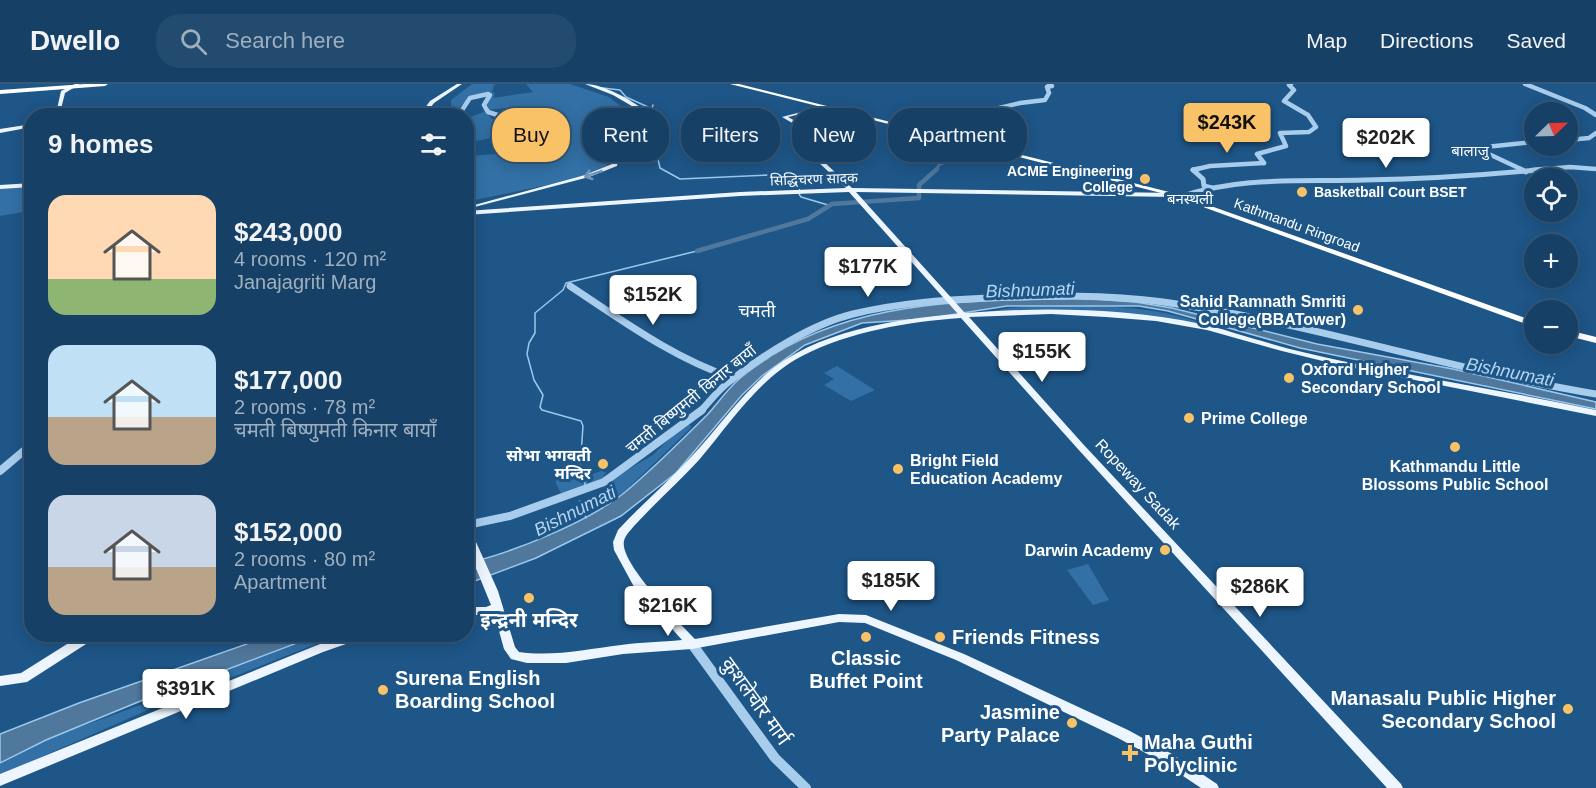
<!DOCTYPE html>
<meta charset="utf-8">
<style>
:root{--surface:#164066;--page:#234b6f;--text:#f1f3f6;--muted:#9eafbf;--line:#35597a;--accent:#fac267}
body{margin:0;font-family:Arial,"Noto Sans Devanagari",sans-serif;background:var(--page);color:var(--text);height:100vh;display:flex;flex-direction:column;font-size:22px;white-space:nowrap}
*{box-sizing:border-box;margin:0}
p{font-size:20px;color:var(--muted)}
.icon{flex:none;width:33px;height:33px;fill:none;stroke:currentColor;stroke-width:2;stroke-linecap:round;stroke-linejoin:round}
.map{position:relative;flex:1;overflow:hidden}
.panel{position:absolute;left:24px;top:24px;width:450px;height:534px;display:flex;flex-direction:column;background:var(--surface);border-radius:24px;box-shadow:0 3px 15px #0003,0 0 0 2px var(--line)}
.panel>*{flex:none}
.hud{position:absolute;left:492px;top:24px;width:570px;height:54px;display:flex;gap:12px}
.needle{width:39px;rotate:67deg}
.controls{position:absolute;left:1524px;top:18px;display:grid;gap:12px}
.controls a{display:grid;place-items:center;width:54px;height:54px;border-radius:50%;background:var(--surface);box-shadow:0 3px 15px #0003,0 0 0 2px var(--line);font-size:30px}
.price{position:absolute;translate:-50% -51px;padding:0 14px;border-radius:6px;background:#fff;color:#222;font-size:20px;line-height:39px;filter:drop-shadow(0 2px 3px #0008)}
.price::after{content:'';position:absolute;left:50%;top:36px;width:18px;height:14px;margin-left:-9px;background:inherit;clip-path:polygon(0 0,100% 0,50% 100%)}
.price.selected{background:var(--accent);color:#111}
ul{padding:0;list-style:none}
li{display:flex;align-items:center;gap:18px;height:150px;padding:0 24px}
li span{display:grid;place-items:center;flex:none;width:168px;height:120px;border-radius:18px;color:#555}
li>.icon{margin-inline-start:auto}
span .icon{width:72px;height:72px;fill:#fffc;stroke-width:1}
li b{font-size:26px}
h2{display:flex;justify-content:space-between;align-items:center;height:72px;padding:0 24px;font-size:26px}
.tag{padding:0 21px;border-radius:24px;background:var(--surface);box-shadow:0 3px 15px #0003,0 0 0 2px var(--line);font-size:21px;line-height:54px}
.tag.selected{background:var(--accent);color:#111}
header{display:flex;align-items:center;gap:36px;box-sizing:border-box;height:84px;padding:0 30px;background:var(--surface);border-bottom:2px solid var(--line)}
header strong{font-size:28px}
nav{display:flex;gap:33px;margin-inline-start:auto;font-size:21px}
.search{width:420px;height:54px;background:var(--page);display:flex;align-items:center;gap:15px;box-sizing:border-box;padding:0 21px;border-radius:24px;color:var(--muted);font-size:22px}
.map>svg:first-child{display:block}
.green{fill:#3270a5}
.water{fill:#50789c;stroke:#9bc8ed;stroke-width:1.5}
.lines{fill:none;stroke-linecap:round;stroke-linejoin:round}
.stream{stroke:#9bc8ed;stroke-width:1.5}
.canal-far1{stroke:#50789c;stroke-width:3}
.canal{stroke:#50789c;stroke-width:4.5}
.minor-far4{stroke:#a8cceb;stroke-width:4.5}
.minor-far3{stroke:#a8cceb;stroke-width:5}
.minor-far2{stroke:#a8cceb;stroke-width:7}
.minor-far1{stroke:#a8cceb;stroke-width:8}
.minor{stroke:#a8cceb;stroke-width:10}
.major{fill:#edf5fe;fill-rule:evenodd}
.highway{fill:#fff;fill-rule:evenodd}
.oneway{stroke:#7196b7}
.poi-dot{fill:#fac267;stroke:#1e5688;stroke-width:2}
.labels{text-anchor:middle;dominant-baseline:central;stroke-width:6;stroke-linejoin:round;paint-order:stroke}
.far-poi-label{font-size:14px;font-weight:bold;fill:#fff;stroke:#1e5688;text-anchor:end}
.far-street-label{font-size:14px;fill:#fff;stroke:#1e5688}
.far-neighbourhood-label{font-size:15px;fill:#fff;stroke:#1e5688}
.poi-label{font-size:16px;font-weight:bold;fill:#fff;stroke:#1e5688;text-anchor:end}
.street-label{font-size:16px;fill:#fff;stroke:#1e5688}
.water-label{font-size:18px;font-style:italic;fill:#b4d6f2;stroke:#1e5688}
.neighbourhood-label{font-size:18px;fill:#fff;stroke:#1e5688}
.near-poi-label{font-size:20px;font-weight:bold;fill:#fff;stroke:#1e5688;text-anchor:start}
.near-street-label{font-size:20px;fill:#fff;stroke:#1e5688}
</style>
<header>
<strong>Dwello</strong>
<div class="search"><svg class="icon" aria-label="search" viewBox="0 0 24 24"><circle cx="10" cy="10" r="6"/><path d="M15 15l6 6"/></svg>Search here</div>
<nav><a>Map</a><a>Directions</a><a>Saved</a></nav>
</header>
<div class="map">
<svg width="1596" height="704" viewBox="0 0 1596 704">
<rect width="100%" height="100%" fill="#1e5688"/>
<g class="green">
<path d="M472,0H498L494,1L492,8L495,9L493,14L533,8L526,0H570L609,13L630,30V33L614,40L621,41L598,54L599,64L608,80C596,95 492,111 467,118V72L497,70L500,65L523,63L525,60L523,57L500,52L467,59V34L484,28L482,20L486,12C474,11 464,18 465,31H463C461,17 475,11 488,11L484,25L492,35H497L495,46L505,47L522,36L518,33L507,34L496,31L510,29L506,24L488,26L487,18L493,10L490,8L471,12L459,24L454,25L451,22V16Z"/>
<polygon points="31,102 31,122 23,128 0,132 0,103"/>
<path d="M1041,222C1099,222 1143,220 1199,238V241L1080,228L974,230L1009,224Z"/>
<polygon points="1032,263 1047,278 1026,282 1012,267"/>
<polygon points="837,282 875,306 851,317 824,301 834,295 824,289"/>
<polygon points="686,338 692,343 623,409 616,413 603,404 625,387 653,371"/>
<polygon points="601,387 607,389 603,391 606,393 561,410 555,397 585,389 587,392"/>
<polygon points="1088,480 1109,516 1093,521 1067,486"/>
<polygon points="318,551 339,551 177,615 177,609 194,598"/>
<polygon points="173,609 173,615 0,691 0,678 42,657"/>
</g>
<g class="water">
<path d="M1079,214L1135,218L1172,224L1317,260L1453,285L1596,318V325L1300,264L1168,227L1139,222H1007L924,235L862,239L805,261L762,292L742,311L676,389L621,432L536,474L467,500V479C512,469 588,438 624,409C653,385 680,358 707,331C717,320 726,307 737,297C747,287 762,278 774,270C865,214 976,217 1079,214Z"/>
<polygon points="275,550 318,551 194,598 177,602 46,656 0,679 0,650 79,619"/>
</g>
<g class="lines">
<g class="stream">
<polyline points="603,4 620,6 626,13 648,23 650,37 637,55 643,65 658,75 660,84 680,95 770,91 800,94 799,110 801,113 828,121"/>
<polyline points="651,28 653,21"/>
<polyline points="585,401 584,390 580,385 583,342 581,337 542,326 540,323 543,311 534,296 527,270 529,259 535,249 535,229 563,206 566,199 697,167"/>
<polyline points="580,417 586,434"/>
</g>
<polyline class="canal-far1" points="936,86 939,81 953,74 963,62 1023,42"/>
<polyline class="canal" points="697,167 808,135 832,120 919,114 919,101 937,85"/>
<g class="minor-far4">
<polyline points="1525,0 1585,24 1596,31"/>
<polyline points="458,32 470,14 488,10 490,11 484,21 488,28 517,37"/>
<polyline points="1568,56 1589,54 1596,49"/>
<polyline points="1476,64 1534,58"/>
<polyline points="1478,65 1523,86"/>
<polyline points="1000,68 1003,64 986,58 997,51 989,46 978,29 1020,19 1045,16 1049,9 1047,3 1052,2 1049,0"/>
<polyline points="1264,79 1257,70 1286,62 1280,49 1309,48 1316,43 1308,31 1284,17 1294,6 1289,1 1291,0"/>
<polyline points="1193,86 1210,82 1264,79"/>
<polyline points="1533,86 1570,83 1596,85"/>
</g>
<g class="minor-far3">
<polyline points="1520,85 1526,88"/>
<polyline points="1193,86 1198,85"/>
<polyline points="1193,86 1203,95 1204,102 1212,104"/>
<path d="M1180,113C1239,92 1303,98 1365,96C1426,95 1486,91 1547,85"/>
</g>
<g class="minor-far2">
<path d="M570,202C623,237 673,274 733,294"/>
<path d="M700,328C710,317 719,305 730,297C763,271 812,240 853,230C898,219 943,216 989,214C1047,212 1105,210 1163,218C1309,238 1450,286 1596,310"/>
</g>
<g class="minor-far1">
<polyline points="0,387 32,360"/>
<polyline points="467,441 510,432 604,398 702,326"/>
</g>
<polyline class="minor" points="692,560 775,674 806,704"/>
<g class="major">
<polygon points="75,0 80,0 65,9 61,25 55,32 50,32 57,25 61,7"/>
<polygon points="457,0 462,0 434,19 424,32 419,32 430,17"/>
<path d="M585,0C604,0 631,16 646,27V32L607,54V57L618,77L617,82L589,93L467,125V123L585,91L612,80V77L601,57V53L642,30V28L613,11Z"/>
<path d="M824,22L826,23V24L788,33L817,49L822,76L852,104L1175,109L1178,111L1175,113L856,108L965,229C1043,223 1124,224 1201,240C1222,244 1242,252 1262,257C1288,265 1315,271 1342,277C1426,295 1512,308 1596,326V332L1339,281L1282,267L1207,246L1156,237L1106,233L1051,230L969,233L1083,360L1401,700L1403,704H1387L1077,364L961,234C907,238 851,247 802,272C758,295 730,340 699,376C678,399 655,419 634,442C631,446 625,451 624,457C619,478 679,538 695,555L839,530L866,531L964,570L1128,646L1172,670L1217,700L1219,704H1201L1162,678L1118,654L956,576L865,539L839,538L692,565L623,570L566,579H527L511,575L504,565L494,529L486,531H466V523H486L491,521L466,460V419L470,420L474,427L473,437L476,458L498,507L515,563L519,568C553,573 587,565 621,561C641,558 661,558 682,556L633,501L614,466L613,458L618,446C642,420 668,398 692,372C717,345 738,315 765,291C815,247 894,235 958,230L849,108L740,112L466,131V127L740,108L846,104L816,76L813,51L782,33Z"/>
<polygon points="32,40 32,43 0,49 0,45"/>
<polygon points="32,99 32,103 0,105 0,101"/>
<polygon points="466,175 469,177 474,207 469,216 466,216"/>
<polygon points="83,550 99,550 97,553 27,598 0,602 0,592 21,589"/>
<polygon points="347,550 368,550 366,553 323,568 0,702 0,690 315,562"/>
</g>
<g class="highway">
<polygon points="85,0 108,0 105,2 0,10 0,6"/>
<polygon points="730,0 739,0 1177,110 1534,237 1534,243 1173,112"/>
<polygon points="1568,246 1596,253 1596,259 1568,252"/>
</g>
</g>
<defs><path id="oneway-shaft" d="M-6 0H5M1.5-3L5.5 0L1.5 3" fill="none" stroke-width="1.6" stroke-linecap="round" stroke-linejoin="round" transform="scale(1.5)"/></defs>
<use class="oneway" href="#oneway-shaft" transform="translate(593 90) rotate(161)"/>
<g class="poi-dot">
<circle cx="1145" cy="95" r="6"/>
<circle cx="1302" cy="108" r="6"/>
<circle cx="1358" cy="226" r="6"/>
<circle cx="1289" cy="294" r="6"/>
<circle cx="1189" cy="334" r="6"/>
<circle cx="1455" cy="363" r="6"/>
<circle cx="603" cy="380" r="6"/>
<circle cx="898" cy="385" r="6"/>
<circle cx="1165" cy="466" r="6"/>
<circle cx="529" cy="514" r="6"/>
<circle cx="866" cy="553" r="6"/>
<circle cx="940" cy="553" r="6"/>
<circle cx="383" cy="606" r="6"/>
<circle cx="1568" cy="625" r="6"/>
<circle cx="1072" cy="639" r="6"/>
<path d="M1127 660h6v6h6v6h-6v6h-6v-6h-6v-6h6z"/>
</g>
<g class="labels">
<g class="far-poi-label">
<text x="1133" y="87">ACME Engineering<tspan x="1133" dy="16">College</tspan></text>
<text x="1314" y="108" text-anchor="start">Basketball Court BSET</text>
</g>
<g class="far-street-label">
<text transform="translate(814 95) rotate(-2)">सिद्धिचरण सादक</text>
<text transform="translate(1297 141) rotate(20)">Kathmandu Ringroad</text>
</g>
<g class="far-neighbourhood-label">
<text x="1470" y="66">बालाजु</text>
<text x="1190" y="114">बनस्थली</text>
</g>
<g class="poi-label">
<text x="1346" y="217">Sahid Ramnath Smriti<tspan x="1346" dy="18">College(BBATower)</tspan></text>
<text x="1301" y="285" text-anchor="start">Oxford Higher<tspan x="1301" dy="18">Secondary School</tspan></text>
<text x="1201" y="334" text-anchor="start">Prime College</text>
<text x="591" y="371">सोभा भगवती<tspan x="591" dy="18">मन्दिर</tspan></text>
<text x="910" y="376" text-anchor="start">Bright Field<tspan x="910" dy="18">Education Academy</tspan></text>
<text x="1455" y="382" text-anchor="middle">Kathmandu Little<tspan x="1455" dy="18">Blossoms Public School</tspan></text>
<text x="1153" y="466">Darwin Academy</text>
</g>
<g class="street-label">
<text transform="translate(691 315) rotate(-39)">चमती बिष्णुमती किनार बायाँ</text>
<text transform="translate(1138 400) rotate(47)">Ropeway Sadak</text>
</g>
<g class="water-label">
<text transform="translate(1030 206) rotate(-2)">Bishnumati</text>
<text transform="translate(1510 288) rotate(11)">Bishnumati</text>
<text transform="translate(575 427) rotate(-27)">Bishnumati</text>
</g>
<g class="neighbourhood-label">
<text x="757" y="227">चमती</text>
</g>
<g class="near-poi-label">
<text x="529" y="536" text-anchor="middle">इन्द्रनी मन्दिर</text>
<text x="952" y="553">Friends Fitness</text>
<text x="866" y="574" text-anchor="middle">Classic<tspan x="866" dy="23">Buffet Point</tspan></text>
<text x="395" y="594">Surena English<tspan x="395" dy="23">Boarding School</tspan></text>
<text x="1556" y="614" text-anchor="end">Manasalu Public Higher<tspan x="1556" dy="23">Secondary School</tspan></text>
<text x="1060" y="628" text-anchor="end">Jasmine<tspan x="1060" dy="23">Party Palace</tspan></text>
<text x="1144" y="658">Maha Guthi<tspan x="1144" dy="23">Polyclinic</tspan></text>
</g>
<g class="near-street-label">
<text transform="translate(756 617) rotate(54)">कुशलेचौर मार्ग</text>
</g>
</g>
</svg>
<div class="controls">
<a><svg class="needle" viewBox="-14 -14 28 28"><path d="M0-13l5 13h-10z" fill="#e53935"/><path d="M0 13l5-13h-10z" fill="#9eafbf"/></svg></a>
<a><svg class="icon" aria-label="locate" viewBox="0 0 24 24"><circle cx="12" cy="12" r="6"/><path d="M12 2v4M12 18v4M2 12h4M18 12h4"/></svg></a>
<a>+</a>
<a>−</a>
</div>
<b class="price selected" style="left:1227px;top:70px">$243K</b>
<b class="price" style="left:1386px;top:85px">$202K</b>
<b class="price" style="left:868px;top:214px">$177K</b>
<b class="price" style="left:653px;top:242px">$152K</b>
<b class="price" style="left:1042px;top:299px">$155K</b>
<b class="price" style="left:891px;top:528px">$185K</b>
<b class="price" style="left:1260px;top:534px">$286K</b>
<b class="price" style="left:668px;top:553px">$216K</b>
<b class="price" style="left:186px;top:636px">$391K</b>
<div class="hud">
<a class="tag selected">Buy</a>
<a class="tag">Rent</a>
<a class="tag">Filters</a>
<a class="tag">New</a>
<a class="tag">Apartment</a>
</div>
<section class="panel">
<h2>9 homes<svg class="icon" aria-label="filters" viewBox="0 0 24 24"><path d="M4 7h16M4 17h16"/><circle cx="9" cy="7" r="2"/><circle cx="15" cy="17" r="2"/></svg></h2>
<ul>
<li><span style="background:linear-gradient(#ffd9b3 70%,#8fb573 0)"><svg class="icon" aria-label="home" viewBox="0 0 24 24"><path d="M3 11l9-7 9 7M6 9v11h12V9"/></svg></span><div><b>$243,000</b><p>4 rooms · 120 m²</p><p>Janajagriti Marg</p></div></li>
<li><span style="background:linear-gradient(#bfe0f5 60%,#b9a48a 0)"><svg class="icon" aria-label="home" viewBox="0 0 24 24"><path d="M3 11l9-7 9 7M6 9v11h12V9"/></svg></span><div><b>$177,000</b><p>2 rooms · 78 m²</p><p>चमती बिष्णुमती किनार बायाँ</p></div></li>
<li><span style="background:linear-gradient(#c9d6e8 60%,#b9a48a 0)"><svg class="icon" aria-label="home" viewBox="0 0 24 24"><path d="M3 11l9-7 9 7M6 9v11h12V9"/></svg></span><div><b>$152,000</b><p>2 rooms · 80 m²</p><p>Apartment</p></div></li>
</ul>
</section>
</div>
